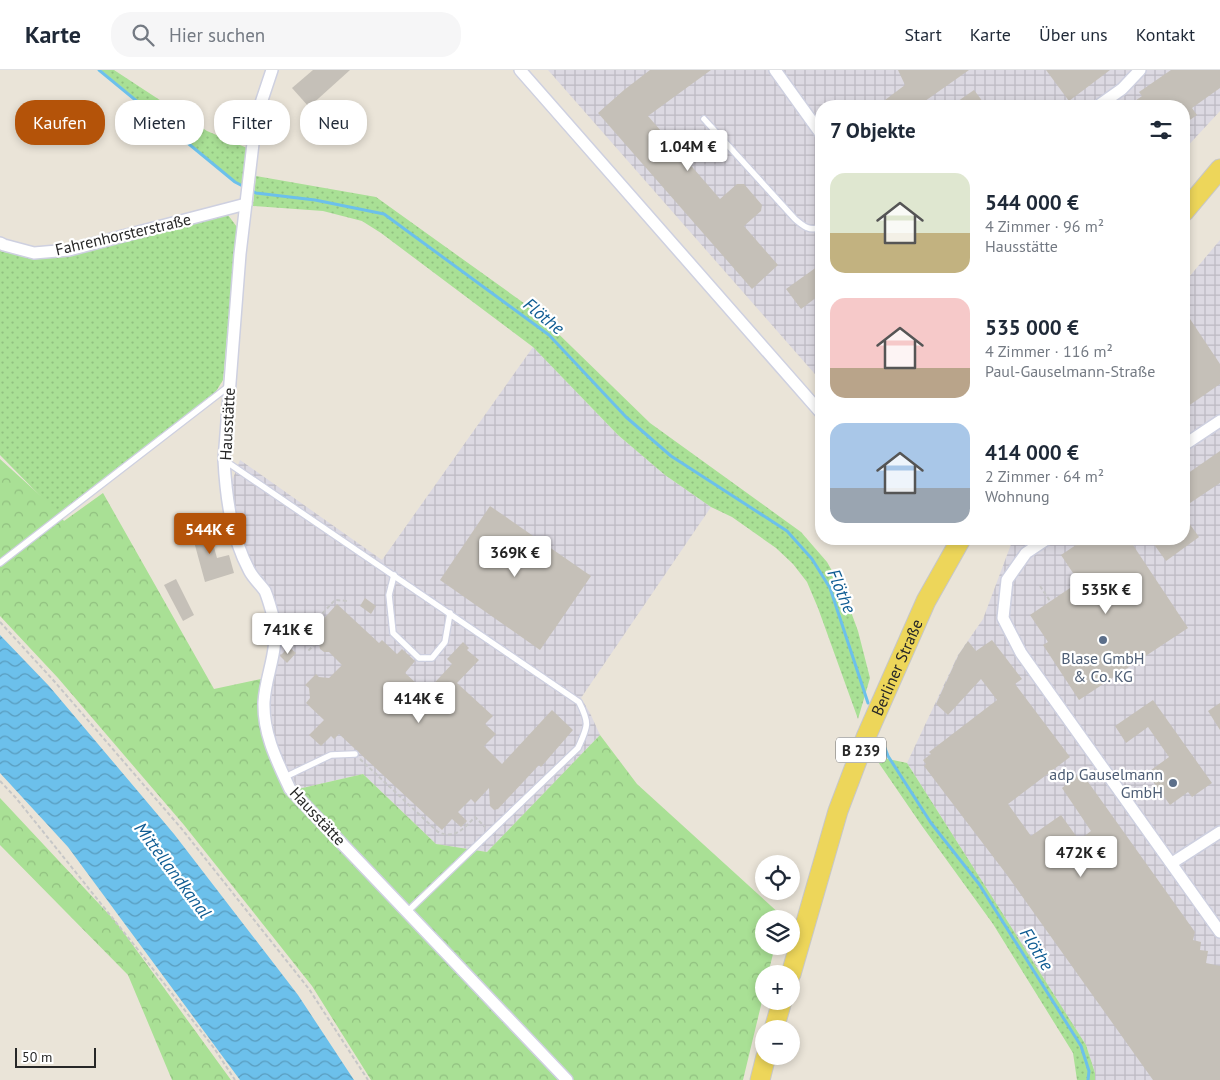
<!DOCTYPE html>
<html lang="de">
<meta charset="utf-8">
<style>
:root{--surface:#fff;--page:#f6f6f7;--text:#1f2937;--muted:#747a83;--line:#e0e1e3;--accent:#b45309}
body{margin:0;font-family:"PT Sans",sans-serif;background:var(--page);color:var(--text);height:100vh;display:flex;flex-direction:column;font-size:19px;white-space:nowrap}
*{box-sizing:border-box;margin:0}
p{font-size:16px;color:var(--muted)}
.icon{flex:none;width:28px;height:28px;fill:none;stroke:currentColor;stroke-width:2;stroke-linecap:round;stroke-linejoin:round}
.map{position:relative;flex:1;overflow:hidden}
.panel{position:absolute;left:815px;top:30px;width:375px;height:445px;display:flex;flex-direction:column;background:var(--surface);border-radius:20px;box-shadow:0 2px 8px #0003}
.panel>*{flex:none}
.top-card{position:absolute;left:15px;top:30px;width:475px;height:45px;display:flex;gap:10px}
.tools{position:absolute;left:755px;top:785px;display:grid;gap:10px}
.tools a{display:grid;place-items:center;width:45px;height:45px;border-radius:50%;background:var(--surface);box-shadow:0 2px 8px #0003;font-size:25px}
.scale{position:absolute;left:15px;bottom:12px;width:81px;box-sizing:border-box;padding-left:5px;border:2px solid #272727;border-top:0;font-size:14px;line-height:18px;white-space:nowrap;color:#272727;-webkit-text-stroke:4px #fff;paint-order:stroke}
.price{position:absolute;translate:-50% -42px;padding:0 11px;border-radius:5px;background:#fff;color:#222;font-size:16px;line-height:32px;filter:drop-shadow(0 1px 2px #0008)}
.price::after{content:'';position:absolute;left:50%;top:30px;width:15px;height:11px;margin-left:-8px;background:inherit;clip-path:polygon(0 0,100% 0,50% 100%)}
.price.current{background:var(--accent);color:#fff}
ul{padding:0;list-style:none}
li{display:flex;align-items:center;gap:15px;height:125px;padding:0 15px}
li span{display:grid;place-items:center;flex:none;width:140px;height:100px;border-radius:15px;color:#555}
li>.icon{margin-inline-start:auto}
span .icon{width:60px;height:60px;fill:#fffc;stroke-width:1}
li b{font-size:21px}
h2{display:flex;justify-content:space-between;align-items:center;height:60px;padding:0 15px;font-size:21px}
.chip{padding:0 18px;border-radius:20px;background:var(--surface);box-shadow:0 2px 8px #0003;font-size:18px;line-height:45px}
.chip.current{background:var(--accent);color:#fff}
header{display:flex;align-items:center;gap:30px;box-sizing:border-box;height:70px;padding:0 25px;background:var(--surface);border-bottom:1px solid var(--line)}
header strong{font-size:24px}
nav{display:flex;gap:28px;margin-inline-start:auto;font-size:18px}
.search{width:350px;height:45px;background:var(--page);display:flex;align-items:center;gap:12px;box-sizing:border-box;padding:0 18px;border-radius:20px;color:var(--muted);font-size:19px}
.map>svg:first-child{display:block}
.industrial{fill:url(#industrial-grid)}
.grass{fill:url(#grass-dots)}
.forest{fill:url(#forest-crowns)}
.water{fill:url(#water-waves)}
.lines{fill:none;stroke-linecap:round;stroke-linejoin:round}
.stream{stroke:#6cc0eb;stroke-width:3}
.building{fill:#c5c0b8}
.lane-casing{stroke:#ced0e0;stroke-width:8}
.street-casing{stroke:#ced0e0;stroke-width:14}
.primary-casing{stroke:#c7c7c7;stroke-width:21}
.path{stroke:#c7c7c7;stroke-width:2;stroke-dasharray:4 2.5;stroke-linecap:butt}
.lane{stroke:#fff;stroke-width:5.5}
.street{stroke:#fff;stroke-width:11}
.primary{stroke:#edd65a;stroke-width:19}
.service-dot{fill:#5c6f8a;stroke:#fff;stroke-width:2}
.labels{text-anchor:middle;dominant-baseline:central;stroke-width:4.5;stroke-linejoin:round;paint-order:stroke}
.shield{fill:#fff;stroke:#686868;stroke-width:1}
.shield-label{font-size:15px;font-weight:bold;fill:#272727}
.street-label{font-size:16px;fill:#272727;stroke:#fff}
.service-label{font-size:16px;fill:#4e5e75;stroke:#fff}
.water-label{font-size:18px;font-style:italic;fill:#0f5c93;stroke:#fff}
</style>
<header>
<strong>Karte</strong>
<div class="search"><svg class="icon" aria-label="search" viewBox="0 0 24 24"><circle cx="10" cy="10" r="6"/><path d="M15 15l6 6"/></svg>Hier suchen</div>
<nav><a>Start</a><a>Karte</a><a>Über uns</a><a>Kontakt</a></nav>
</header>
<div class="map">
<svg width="1220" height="1010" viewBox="0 0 1220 1010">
<defs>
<pattern id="industrial-grid" width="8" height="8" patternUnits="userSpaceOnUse" patternTransform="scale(1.25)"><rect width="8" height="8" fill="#dcd9e2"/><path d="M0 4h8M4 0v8" fill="none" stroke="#bdbac2"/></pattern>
<pattern id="grass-dots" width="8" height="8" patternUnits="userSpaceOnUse" patternTransform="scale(1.25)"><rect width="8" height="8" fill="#a9e095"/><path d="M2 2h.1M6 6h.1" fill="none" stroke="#91c080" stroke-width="1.8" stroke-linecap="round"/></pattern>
<pattern id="forest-crowns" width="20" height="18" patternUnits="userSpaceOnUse" patternTransform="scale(1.25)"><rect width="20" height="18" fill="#a9e095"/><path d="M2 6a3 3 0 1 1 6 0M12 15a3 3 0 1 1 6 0" fill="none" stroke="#91c080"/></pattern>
<pattern id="water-waves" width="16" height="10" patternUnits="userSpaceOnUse" patternTransform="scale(1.25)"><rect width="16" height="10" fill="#6cc0eb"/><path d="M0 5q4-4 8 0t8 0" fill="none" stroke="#599cbe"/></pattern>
</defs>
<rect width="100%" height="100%" fill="#eae4d8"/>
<g class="industrial">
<polygon points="548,0 1220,0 1220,41 1184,80 1184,36 821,36 821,311"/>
<polygon points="1220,170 1220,1010 1095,1010 1095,1003 1086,975 907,693 958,585 983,549 1013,469 1184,469 1184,213"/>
<polygon points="533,277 618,365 665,405 711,437 581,628 590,643 600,665 487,782 436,774 363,704 298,719 283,692 274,663 270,635 281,569 280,547 270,517 250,491 229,419 240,390 382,490"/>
</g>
<g class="grass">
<polygon points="101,0 114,0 207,61 247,78 243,115 235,112"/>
<polygon points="256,106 376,127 535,241 650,353 801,462 827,492 843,520 858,561 870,608 858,649 818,538 807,512 793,494 776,478 732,447 711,437 665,405 618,365 533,277 381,163 362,151 323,141 253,136"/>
<polygon points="216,145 228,145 237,157 223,310 215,323 58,444 0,385 0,181 28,187"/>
<polygon points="874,686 907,693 1086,975 1095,1003 1095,1010 1077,1010 1073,983 993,854 922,756"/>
</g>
<g class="forest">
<polygon points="0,389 53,437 64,451 103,423 214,619 261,609 259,634 286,721 298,719 363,704 436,774 487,782 600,665 637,714 782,846 782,849 764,849 764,876 775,876 768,904 764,904 764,923 743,1010 371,1010 312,916 184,755 58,608 0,546"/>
<polygon points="0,728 116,852 231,1010 172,1010 128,905 0,775"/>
</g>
<polygon class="water" points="0,565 49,616 174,764 298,925 354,1010 240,1010 68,777 0,703"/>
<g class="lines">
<g class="stream">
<polyline points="99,0 235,112 256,123 315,130 384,144 549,265 626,347 671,386 787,461 812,489 830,518 868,633"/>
<polyline points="882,670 888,686 931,753 979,814 1081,976 1089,1001 1088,1010"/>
</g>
</g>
<g class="building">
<polygon points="313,0 350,0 309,37 292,18"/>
<polygon points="650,0 711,0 648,46 720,129 737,114 744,114 762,135 761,141 744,156 778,195 752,219 598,43 624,20"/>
<polygon points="898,0 969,0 918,36 877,36 905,15"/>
<polygon points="1046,0 1110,0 1069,31"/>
<polygon points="1171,0 1220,0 1220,18 1192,38 1197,45 1184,54 1184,36 1128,36 1142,26 1139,22"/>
<polygon points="974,20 986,36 951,36"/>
<polygon points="821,194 821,224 801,239 786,219"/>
<polygon points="1184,240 1220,294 1220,314 1184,339"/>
<polygon points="1220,381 1220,413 1184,437 1184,406"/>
<polygon points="490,436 591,506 540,580 440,510"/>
<polygon points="1184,446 1199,467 1166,491 1150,469 1184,469"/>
<polygon points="207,452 217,488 229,485 234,503 205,512 190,457"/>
<polygon points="1085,469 1129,469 1188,558 1079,630 1043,575 1048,572 1030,545 1079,512 1061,485"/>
<polygon points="176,509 194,545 183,551 164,515"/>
<polygon points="365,528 376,536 371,544 360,536"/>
<polygon points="337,534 379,573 382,570 397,584 402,579 415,591 405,603 426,622 452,594 447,589 463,572 469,578 467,580 479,590 457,613 493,646 485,654 496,664 484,676 502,694 552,640 573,660 541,697 539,695 498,739 494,740 490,736 489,718 475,733 471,729 458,742 467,751 461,757 452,749 442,760 339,664 334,669 331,666 321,676 309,665 324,650 306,633 310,628 309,618 305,615 316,604 319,607 329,608 342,595 329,582 324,582 320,579 319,574 307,562 318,551 320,553"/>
<polygon points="992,570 1022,609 1015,614 1070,687 1008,734 1031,766 1061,745 1079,770 1091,761 1062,718 1087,697 1086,709 1195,862 1193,870 1201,872 1200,880 1208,881 1206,893 1220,896 1220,1010 1153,1010 1007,805 924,696 926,694 923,690 931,684 929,682 997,630 981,609 948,645 936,634 959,584 968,571 976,581"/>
<polygon points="289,577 296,583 287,593 280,586"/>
<polygon points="1153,630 1212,713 1192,727 1188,722 1170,735 1147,703 1169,687 1148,657 1126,673 1115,656"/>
<polygon points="1220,633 1220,660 1208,641"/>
</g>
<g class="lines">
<g class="lane-casing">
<g id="lane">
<path d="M704,49L795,149C803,156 810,162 821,157"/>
<path d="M224,390L579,632C590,654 588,656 578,678L408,841"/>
<polyline points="0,493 229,316"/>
<polyline points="394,505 389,525 393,563 419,588 432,588 445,572 450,543"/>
<polyline points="285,707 331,685 355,684"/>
</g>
</g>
<g class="street-casing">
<g id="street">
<path d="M272,0L256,48L240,184L224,390C226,427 231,466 249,500C253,508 260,514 265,521C268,528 271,539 273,546C280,581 266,601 264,632C263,664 277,691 290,719L567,1010"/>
<polyline points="520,0 821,343"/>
<polyline points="775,0 821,64"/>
<polyline points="1098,36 1122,19 1140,0"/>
<polyline points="0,173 4,175 34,183 69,180 246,134"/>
<polyline points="1184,375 1220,351"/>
<polyline points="1047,469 1026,483 1007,510 1003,548 1021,583 1220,862"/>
<polyline points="1172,793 1220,762"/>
</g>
</g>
<g class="primary-casing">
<g id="primary">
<polyline points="1184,142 1220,99"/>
<path id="s1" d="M791,904L838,741L866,667L926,531L961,469"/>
<polyline points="774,959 782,931"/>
<polyline points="760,1010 766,986"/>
</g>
</g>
<g class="path">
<polyline points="1040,516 1050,531"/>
<polyline points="0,552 54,611 181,758 309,919 368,1010"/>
<polyline points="303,564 314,575 307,582"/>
<polyline points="285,573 298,561 303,564 335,530 348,531"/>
<path d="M360,689L438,762C455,770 464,758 475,747L485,757"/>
<polyline points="0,711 16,728 139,881 214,978 235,1010"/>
</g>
<use href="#lane" class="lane"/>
<use href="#street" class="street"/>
<use href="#primary" class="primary"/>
</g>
<g class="service-dot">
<circle cx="1103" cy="570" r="5"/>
<circle cx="1173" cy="713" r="5"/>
</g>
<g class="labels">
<rect class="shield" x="836" y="667.5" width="50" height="25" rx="4"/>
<g class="shield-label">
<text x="861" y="680">B 239</text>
</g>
<g class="street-label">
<text transform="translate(123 164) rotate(-13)">Fahrenhorsterstraße</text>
<text transform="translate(227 354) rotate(-87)">Hausstätte</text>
<text stroke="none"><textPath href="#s1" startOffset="325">Berliner Straße</textPath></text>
<text transform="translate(318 746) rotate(47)">Hausstätte</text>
</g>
<g class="service-label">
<text x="1103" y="588">Blase GmbH<tspan x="1103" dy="18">&amp; Co. KG</tspan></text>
<text x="1163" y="704" text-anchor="end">adp Gauselmann<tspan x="1163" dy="18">GmbH</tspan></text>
</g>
<g class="water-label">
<text transform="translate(544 246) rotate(39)">Flöthe</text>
<text transform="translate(842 521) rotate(67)">Flöthe</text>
<text transform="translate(173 800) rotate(53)">Mittellandkanal</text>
<text transform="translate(1037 879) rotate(58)">Flöthe</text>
</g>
</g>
</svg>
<div class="tools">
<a><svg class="icon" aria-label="locate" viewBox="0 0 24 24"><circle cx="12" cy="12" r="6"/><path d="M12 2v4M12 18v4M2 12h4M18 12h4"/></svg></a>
<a><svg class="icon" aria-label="layers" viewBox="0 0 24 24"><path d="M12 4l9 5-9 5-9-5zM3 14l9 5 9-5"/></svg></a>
<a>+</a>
<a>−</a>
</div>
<div class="scale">50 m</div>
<b class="price" style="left:688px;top:102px">1.04M €</b>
<b class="price current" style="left:210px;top:485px">544K €</b>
<b class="price" style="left:515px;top:508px">369K €</b>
<b class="price" style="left:1106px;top:545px">535K €</b>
<b class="price" style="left:288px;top:585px">741K €</b>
<b class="price" style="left:419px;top:654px">414K €</b>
<b class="price" style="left:1081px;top:808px">472K €</b>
<div class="top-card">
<a class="chip current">Kaufen</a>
<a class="chip">Mieten</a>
<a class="chip">Filter</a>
<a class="chip">Neu</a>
</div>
<section class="panel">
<h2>7 Objekte<svg class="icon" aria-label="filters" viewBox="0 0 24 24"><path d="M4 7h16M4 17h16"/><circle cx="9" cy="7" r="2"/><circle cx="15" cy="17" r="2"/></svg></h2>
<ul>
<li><span style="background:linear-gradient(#dfe7d0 60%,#c2b280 0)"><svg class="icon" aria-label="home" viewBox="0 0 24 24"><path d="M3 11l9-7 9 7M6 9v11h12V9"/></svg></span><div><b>544 000 €</b><p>4 Zimmer · 96 m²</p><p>Hausstätte</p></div></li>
<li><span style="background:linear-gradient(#f6c9c9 70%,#b9a48a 0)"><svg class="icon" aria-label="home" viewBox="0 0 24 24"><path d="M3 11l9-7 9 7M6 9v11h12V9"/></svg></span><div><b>535 000 €</b><p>4 Zimmer · 116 m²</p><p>Paul-Gauselmann-Straße</p></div></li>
<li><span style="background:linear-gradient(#a9c7e8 65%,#9aa5b1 0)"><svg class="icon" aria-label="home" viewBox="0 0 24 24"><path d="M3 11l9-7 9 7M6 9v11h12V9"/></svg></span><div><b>414 000 €</b><p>2 Zimmer · 64 m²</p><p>Wohnung</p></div></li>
</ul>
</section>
</div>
